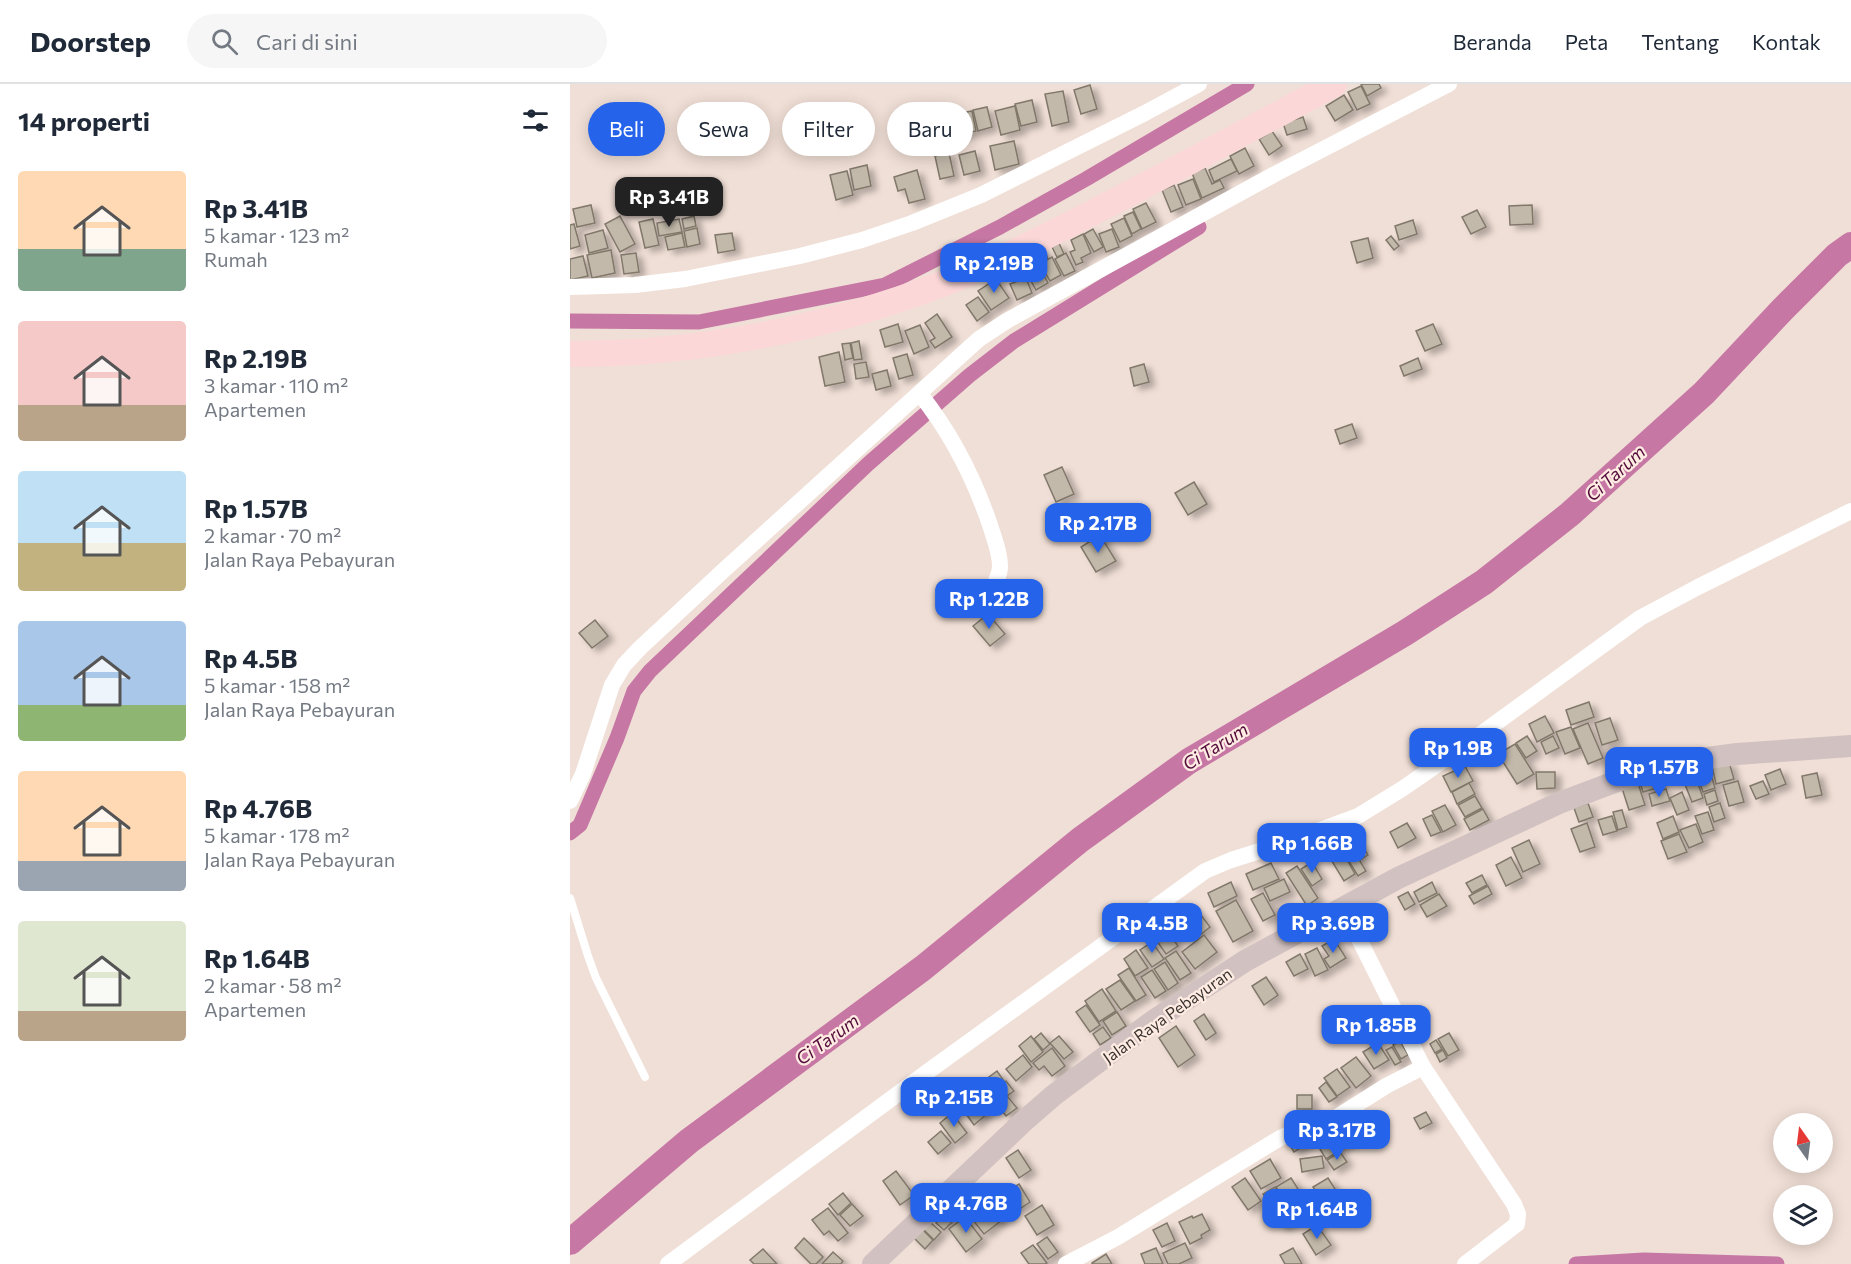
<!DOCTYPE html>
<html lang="id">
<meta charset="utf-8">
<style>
:root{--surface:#fff;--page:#f6f6f7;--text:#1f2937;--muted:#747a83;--line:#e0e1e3;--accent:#2563eb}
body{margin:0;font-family:Commissioner,sans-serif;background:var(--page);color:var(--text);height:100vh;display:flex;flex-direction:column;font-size:22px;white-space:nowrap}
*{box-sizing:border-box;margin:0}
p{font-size:20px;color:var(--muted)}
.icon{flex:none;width:33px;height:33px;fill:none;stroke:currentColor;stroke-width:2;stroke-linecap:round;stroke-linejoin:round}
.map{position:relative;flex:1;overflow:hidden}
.sheet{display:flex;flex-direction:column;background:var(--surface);width:570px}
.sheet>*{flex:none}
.banner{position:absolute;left:18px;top:18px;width:570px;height:54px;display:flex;gap:12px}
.needle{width:39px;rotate:346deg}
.controls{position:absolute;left:1203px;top:1029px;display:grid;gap:12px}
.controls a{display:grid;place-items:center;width:60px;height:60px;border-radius:50%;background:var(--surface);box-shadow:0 3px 15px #0003;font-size:30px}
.price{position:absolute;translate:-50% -51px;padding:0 14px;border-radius:12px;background:var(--accent);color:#fff;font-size:20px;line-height:39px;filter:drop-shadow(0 2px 3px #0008)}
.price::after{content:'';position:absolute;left:50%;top:36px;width:18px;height:14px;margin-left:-9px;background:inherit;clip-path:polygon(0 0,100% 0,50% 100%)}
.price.active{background:#222;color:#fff}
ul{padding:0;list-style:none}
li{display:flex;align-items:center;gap:18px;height:150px;padding:0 18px}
li span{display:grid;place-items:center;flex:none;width:168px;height:120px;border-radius:6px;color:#555}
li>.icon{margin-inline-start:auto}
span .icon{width:72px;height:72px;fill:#fffc;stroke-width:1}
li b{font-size:26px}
h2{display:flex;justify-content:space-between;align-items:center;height:72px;padding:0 18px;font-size:26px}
.tag{padding:0 21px;border-radius:27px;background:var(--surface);box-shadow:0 3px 15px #0003;font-size:21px;line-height:54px}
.tag.active{background:var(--accent);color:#fff}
header{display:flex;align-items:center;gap:36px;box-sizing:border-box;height:84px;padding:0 30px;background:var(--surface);border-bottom:2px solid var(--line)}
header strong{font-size:28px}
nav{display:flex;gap:33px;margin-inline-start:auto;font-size:21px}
.search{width:420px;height:54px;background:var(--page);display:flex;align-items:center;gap:15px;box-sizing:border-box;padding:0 21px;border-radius:33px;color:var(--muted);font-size:22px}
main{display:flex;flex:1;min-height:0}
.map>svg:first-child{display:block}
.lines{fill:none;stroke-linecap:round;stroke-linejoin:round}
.canal{stroke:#c677a4;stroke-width:15}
.river{stroke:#c677a4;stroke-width:26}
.building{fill:#c2b9aa;stroke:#81786b;stroke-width:1.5;filter:url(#shadow)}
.lane{stroke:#fff;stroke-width:8}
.street{stroke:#fff;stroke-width:16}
.secondary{stroke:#d1c1c1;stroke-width:22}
.primary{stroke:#fbd7d8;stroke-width:26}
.labels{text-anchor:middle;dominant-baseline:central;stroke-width:4.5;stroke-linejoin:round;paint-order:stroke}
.street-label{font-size:16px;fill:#39322f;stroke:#feece3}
.water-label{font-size:18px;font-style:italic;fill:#530c3b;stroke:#feece3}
</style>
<header>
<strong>Doorstep</strong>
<div class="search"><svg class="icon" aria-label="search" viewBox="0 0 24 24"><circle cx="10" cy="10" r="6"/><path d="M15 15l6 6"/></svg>Cari di sini</div>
<nav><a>Beranda</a><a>Peta</a><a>Tentang</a><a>Kontak</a></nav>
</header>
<main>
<section class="sheet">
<h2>14 properti<svg class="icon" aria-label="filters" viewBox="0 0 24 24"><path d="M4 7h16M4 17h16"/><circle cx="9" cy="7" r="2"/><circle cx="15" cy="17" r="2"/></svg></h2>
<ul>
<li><span style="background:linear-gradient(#ffd9b3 65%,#7fa58c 0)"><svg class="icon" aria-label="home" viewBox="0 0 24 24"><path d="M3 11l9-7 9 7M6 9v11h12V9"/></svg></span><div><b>Rp 3.41B</b><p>5 kamar · 123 m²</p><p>Rumah</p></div></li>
<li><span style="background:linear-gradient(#f6c9c9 70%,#b9a48a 0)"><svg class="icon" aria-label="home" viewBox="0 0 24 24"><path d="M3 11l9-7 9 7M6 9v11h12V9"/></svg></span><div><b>Rp 2.19B</b><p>3 kamar · 110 m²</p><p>Apartemen</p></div></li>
<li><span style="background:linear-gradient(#bfe0f5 60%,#c2b280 0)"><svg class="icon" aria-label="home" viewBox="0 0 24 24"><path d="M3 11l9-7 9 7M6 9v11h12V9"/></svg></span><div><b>Rp 1.57B</b><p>2 kamar · 70 m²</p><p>Jalan Raya Pebayuran</p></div></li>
<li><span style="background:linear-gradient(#a9c7e8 70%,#8fb573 0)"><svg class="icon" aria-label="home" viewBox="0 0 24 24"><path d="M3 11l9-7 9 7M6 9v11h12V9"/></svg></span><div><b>Rp 4.5B</b><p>5 kamar · 158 m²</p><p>Jalan Raya Pebayuran</p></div></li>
<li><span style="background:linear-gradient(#ffd9b3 75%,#9aa5b1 0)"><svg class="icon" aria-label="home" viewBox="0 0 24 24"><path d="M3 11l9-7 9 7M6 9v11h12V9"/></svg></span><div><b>Rp 4.76B</b><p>5 kamar · 178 m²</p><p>Jalan Raya Pebayuran</p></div></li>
<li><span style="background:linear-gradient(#dfe7d0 75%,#b9a48a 0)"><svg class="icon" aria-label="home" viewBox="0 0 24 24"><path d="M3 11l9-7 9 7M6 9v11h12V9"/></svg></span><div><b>Rp 1.64B</b><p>2 kamar · 58 m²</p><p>Apartemen</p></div></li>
</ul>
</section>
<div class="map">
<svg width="1281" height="1180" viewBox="0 0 1281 1180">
<defs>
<filter id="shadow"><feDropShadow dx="6" dy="4" stdDeviation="3" flood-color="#0004"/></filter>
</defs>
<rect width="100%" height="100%" fill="#f0dfd6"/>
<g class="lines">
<g class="canal">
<polyline points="0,237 129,238 315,201 430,143 516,95 677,0"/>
<polyline points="0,749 10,741 47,654 64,607 80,587 298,380 400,291 444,257 629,143"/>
<polyline points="1006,1180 1074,1176 1207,1180"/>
</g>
<polyline class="river" points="0,1158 119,1057 353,884 510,756 619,677 835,549 914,498 1000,430 1134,309 1213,225 1267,171 1281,161"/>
</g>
<g class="building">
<polygon points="791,0 809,0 811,4 797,12"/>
<polygon points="520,1 527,25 511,30 504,6"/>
<polygon points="791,2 800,20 787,26 778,8"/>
<polygon points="493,7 499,38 482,42 475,10"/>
<polygon points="774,11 783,26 765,37 756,22"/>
<polygon points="462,16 467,38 451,42 445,20"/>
<polygon points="445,22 450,46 431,51 425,27"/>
<polygon points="417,23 422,43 408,47 403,26"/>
<polygon points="402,27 406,47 387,52 382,31"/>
<polygon points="733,33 737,45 717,51 713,39"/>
<polygon points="702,47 712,62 699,71 689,55"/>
<polygon points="444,57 449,80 425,86 420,62"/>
<polygon points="675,64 684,82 669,90 660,72"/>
<polygon points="405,67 410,87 394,91 389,71"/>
<polygon points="379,69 384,92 370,95 365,72"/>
<polygon points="661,75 667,87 644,98 639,86"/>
<polygon points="297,81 301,102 284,106 280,85"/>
<polygon points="635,84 642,100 650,96 654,104 632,114 622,89"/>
<polygon points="347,86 355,115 339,119 335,105 328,107 324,93"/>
<polygon points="277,87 283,111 266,116 260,91"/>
<polygon points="623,95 631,115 616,121 608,101"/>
<polygon points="604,101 613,123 601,128 592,106"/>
<polygon points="576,119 586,138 572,145 563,125"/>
<polygon points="21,121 25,139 7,143 3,125"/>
<polygon points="962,121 963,140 940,141 939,122"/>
<polygon points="907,126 916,143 901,150 892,133"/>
<polygon points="563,128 571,145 562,150 554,132"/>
<polygon points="50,132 65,160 50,168 35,140"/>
<polygon points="124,132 126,142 114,145 112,135"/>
<polygon points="554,134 562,152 550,158 541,140"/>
<polygon points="83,135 89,161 75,164 69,138"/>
<polygon points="109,135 112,148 89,152 87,139"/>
<polygon points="843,136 847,150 829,156 825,142"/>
<polygon points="4,140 10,162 0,165 0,141"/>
<polygon points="127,144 130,160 117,163 114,147"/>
<polygon points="523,145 533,163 524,168 514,150"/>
<polygon points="542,145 549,163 536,168 529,150"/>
<polygon points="33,146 38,164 19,169 15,151"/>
<polygon points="112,149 115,163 98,166 95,153"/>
<polygon points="162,149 165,166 148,169 145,151"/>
<polygon points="513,150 521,169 511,174 513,178 506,181 500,168 505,166 501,156"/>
<polygon points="821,152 829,162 824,166 816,156"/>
<polygon points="798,154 803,174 787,179 781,158"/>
<polygon points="489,159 494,170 487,173 482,163"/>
<polygon points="41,166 45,189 22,194 17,171"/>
<polygon points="475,167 478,175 470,178 467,170"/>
<polygon points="66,169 69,188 54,190 51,171"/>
<polygon points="496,169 505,187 494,192 485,175"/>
<polygon points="13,172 18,192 0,196 0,175"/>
<polygon points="482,173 491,191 480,197 470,180"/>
<polygon points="468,181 478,199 466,206 456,188"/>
<polygon points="456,194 462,209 447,216 440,200"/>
<polygon points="426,195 439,214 421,226 408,207"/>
<polygon points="408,213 419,228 407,237 396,221"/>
<polygon points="367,230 382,253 365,264 360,257 365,254 355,239"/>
<polygon points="328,240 333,258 315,263 310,246"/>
<polygon points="863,240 872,260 855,267 846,247"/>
<polygon points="350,241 359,263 344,270 335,247"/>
<polygon points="289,257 292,275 284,276 281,259"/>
<polygon points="280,259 283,274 275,276 272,260"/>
<polygon points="269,268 275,298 255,302 249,273"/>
<polygon points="337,270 343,291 329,295 323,274"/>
<polygon points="848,274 852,285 834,292 830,282"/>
<polygon points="296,278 299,293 286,295 284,280"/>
<polygon points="574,280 579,298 564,302 560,284"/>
<polygon points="317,286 321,302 306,306 302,290"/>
<polygon points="782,340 787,354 770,360 765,346"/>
<polygon points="492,383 504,410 486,418 474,391"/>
<polygon points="624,398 637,420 618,431 605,409"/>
<polygon points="530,451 546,477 526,488 511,463"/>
<polygon points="418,530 435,550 420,562 403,542"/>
<polygon points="25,536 38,552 22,564 9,549"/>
<polygon points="1019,618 1024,633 1001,641 996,626"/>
<polygon points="975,632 984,649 967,658 959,640"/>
<polygon points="1040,634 1048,656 1032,661 1025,639"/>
<polygon points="1018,639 1033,674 1018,680 1003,645"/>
<polygon points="1001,643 1010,664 995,670 986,648"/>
<polygon points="957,652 967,667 956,674 946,659"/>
<polygon points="983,652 989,664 976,670 971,658"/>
<polygon points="945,660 964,690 947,700 928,670"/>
<polygon points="1052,666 1056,680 1044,684 1040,669"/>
<polygon points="1159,678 1164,695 1146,700 1142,682"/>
<polygon points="895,682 903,697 881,708 873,692"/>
<polygon points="1210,685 1216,700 1201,706 1195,691"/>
<polygon points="1140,687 1145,704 1133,708 1127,691"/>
<polygon points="966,688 985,688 985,704 967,705"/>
<polygon points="1247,689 1252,711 1236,714 1232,692"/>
<polygon points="1086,690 1090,703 1073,708 1069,696"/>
<polygon points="1126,694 1133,714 1122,718 1114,698"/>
<polygon points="1067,696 1075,721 1059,726 1051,701"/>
<polygon points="1168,697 1174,718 1159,722 1153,701"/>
<polygon points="1193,697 1199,710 1186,715 1180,702"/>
<polygon points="899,699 905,710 887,720 882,708"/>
<polygon points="1096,705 1100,717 1082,722 1079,710"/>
<polygon points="1145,706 1148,717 1137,721 1134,710"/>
<polygon points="1112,708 1119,726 1107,731 1100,714"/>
<polygon points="905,712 912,724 895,733 888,721"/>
<polygon points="1018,719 1023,733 1009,738 1004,724"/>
<polygon points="1150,719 1155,734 1144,738 1139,723"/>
<polygon points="875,721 886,741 873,748 862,727"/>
<polygon points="913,725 919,736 900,746 894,735"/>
<polygon points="1052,726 1057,743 1048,746 1043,728"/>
<polygon points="1138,728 1144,746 1132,750 1125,732"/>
<polygon points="862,731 871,748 861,752 853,735"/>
<polygon points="1042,732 1047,747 1033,751 1028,736"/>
<polygon points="1103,732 1109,748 1093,755 1087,739"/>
<polygon points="837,739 846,754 828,764 820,748"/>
<polygon points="1017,739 1025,763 1010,768 1001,745"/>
<polygon points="1126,740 1133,758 1119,764 1110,746"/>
<polygon points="1109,750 1117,768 1098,775 1091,757"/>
<polygon points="959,756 970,780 953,788 942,764"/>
<polygon points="791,759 798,771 790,776 782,764"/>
<polygon points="782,764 796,787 788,792 774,769"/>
<polygon points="772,767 785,790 774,797 760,774"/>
<polygon points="941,773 952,794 936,802 926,781"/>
<polygon points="742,778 752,795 742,802 731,785"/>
<polygon points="701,779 709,795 683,806 676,790"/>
<polygon points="727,782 748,814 737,822 716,789"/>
<polygon points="912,791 917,801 902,809 896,799"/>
<polygon points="714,795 720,808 700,817 694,804"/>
<polygon points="661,798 667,812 644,823 638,809"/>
<polygon points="862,798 867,809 849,818 844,808"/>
<polygon points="918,802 922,810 904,820 899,812"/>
<polygon points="838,808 845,820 835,826 828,813"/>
<polygon points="693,809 705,831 693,837 681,815"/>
<polygon points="869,810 877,822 857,833 850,821"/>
<polygon points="666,816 683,847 663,858 646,827"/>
<polygon points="628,827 640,843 625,855 612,840"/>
<polygon points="596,845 608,862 596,870 584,853"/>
<polygon points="634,851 647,868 625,885 612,868"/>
<polygon points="764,855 776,874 760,884 754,875 759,872 752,862"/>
<polygon points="582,858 594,875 582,883 570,866"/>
<polygon points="747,864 758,886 745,892 735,870"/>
<polygon points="566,866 578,884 565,892 554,875"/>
<polygon points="606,867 621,889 610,896 595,874"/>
<polygon points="730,870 738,885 724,892 716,878"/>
<polygon points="595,878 608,899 598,906 584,885"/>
<polygon points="559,884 576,911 566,917 548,891"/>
<polygon points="582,886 596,907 585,914 571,893"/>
<polygon points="696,893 708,911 694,921 682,902"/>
<polygon points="550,896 565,917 551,926 536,905"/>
<polygon points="532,905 546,927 529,938 515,917"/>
<polygon points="516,921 530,941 520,948 506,928"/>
<polygon points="547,928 556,942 542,951 533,937"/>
<polygon points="634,930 646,949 636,956 624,937"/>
<polygon points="606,942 625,971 608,983 589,954"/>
<polygon points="533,943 541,954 530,961 523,950"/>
<polygon points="471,949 480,960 473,966 464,955"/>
<polygon points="879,949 889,966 878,972 868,955"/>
<polygon points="461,952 473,968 461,978 449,962"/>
<polygon points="489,952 503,968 494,975 480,959"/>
<polygon points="866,956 872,965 865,969 860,960"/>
<polygon points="830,957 838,971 831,975 823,961"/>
<polygon points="808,959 819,976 804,985 793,968"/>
<polygon points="822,963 831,978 825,981 816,966"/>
<polygon points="482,964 495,982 482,992 474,982 469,986 463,979"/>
<polygon points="873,966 877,974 870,978 866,970"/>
<polygon points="453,971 462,983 446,997 436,985"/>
<polygon points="786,973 801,992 786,1004 771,984"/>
<polygon points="767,985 780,1003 767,1012 754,994"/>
<polygon points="427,987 434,997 418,1009 411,999"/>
<polygon points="436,997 444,1007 437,1012 447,1024 436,1032 419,1010"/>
<polygon points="756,998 767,1013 759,1018 749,1004"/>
<polygon points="409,1000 419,1014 410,1020 400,1007"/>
<rect x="727" y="1011" width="15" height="14"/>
<polygon points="404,1013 417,1030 404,1041 391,1023"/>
<polygon points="856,1028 862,1039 850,1045 844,1034"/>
<polygon points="382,1029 397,1049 385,1059 370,1039"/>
<polygon points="771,1039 783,1056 770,1064 759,1047"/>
<polygon points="732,1046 739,1059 724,1068 716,1055"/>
<polygon points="371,1047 381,1059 368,1070 358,1058"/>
<polygon points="758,1049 769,1067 756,1075 745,1057"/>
<polygon points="448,1066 461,1086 449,1094 436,1074"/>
<polygon points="770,1068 777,1078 764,1086 757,1076"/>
<polygon points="752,1072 754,1084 732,1088 730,1075"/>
<polygon points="700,1075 711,1094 691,1105 680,1087"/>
<polygon points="326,1087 344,1111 330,1121 313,1097"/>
<polygon points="675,1094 691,1117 678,1126 662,1103"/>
<polygon points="721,1094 728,1105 713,1114 706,1103"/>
<polygon points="758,1094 767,1108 752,1117 743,1103"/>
<polygon points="449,1100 460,1118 448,1126 436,1108"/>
<polygon points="705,1103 725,1136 712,1143 693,1110"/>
<polygon points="273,1109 281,1119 268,1131 259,1120"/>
<polygon points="728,1111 736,1123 723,1131 716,1118"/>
<polygon points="417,1116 432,1136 414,1150 398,1130"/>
<polygon points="366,1119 376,1130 378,1128 385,1135 374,1146 366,1139 368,1137 359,1127"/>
<polygon points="282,1120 293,1132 280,1142 270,1131"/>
<polygon points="472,1121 484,1141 467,1151 455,1132"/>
<polygon points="258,1124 278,1149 268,1157 259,1147 254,1151 242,1136"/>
<polygon points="632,1130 640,1146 631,1151 632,1154 620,1160 609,1138 622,1132 623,1134"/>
<polygon points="395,1133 412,1155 396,1168 379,1145"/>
<polygon points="360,1138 371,1148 364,1156 353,1145"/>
<polygon points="597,1139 605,1157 592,1163 583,1146"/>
<polygon points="747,1141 761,1161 746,1171 733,1150"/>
<polygon points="350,1143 363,1156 355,1165 341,1151"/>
<polygon points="477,1153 488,1168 478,1175 467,1160"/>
<polygon points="234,1154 253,1173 246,1180 241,1180 225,1164"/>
<polygon points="615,1159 622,1174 609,1180 598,1180 593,1169"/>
<polygon points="463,1161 477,1179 475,1180 459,1180 451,1169"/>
<polygon points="586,1164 593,1180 575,1180 571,1170"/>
<polygon points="723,1164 732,1180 715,1180 710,1171"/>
<polygon points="193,1165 207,1180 184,1180 180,1176"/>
<polygon points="263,1168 273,1177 271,1180 252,1180"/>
<polygon points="536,1170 542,1180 522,1180 522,1179"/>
</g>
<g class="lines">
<polyline class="lane" points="0,814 18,872 26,894 75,993"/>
<g class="street">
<polyline points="0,203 65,201 115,195 230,172 292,156 342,139 411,111 575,29 629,0"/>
<path d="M350,310C381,349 404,394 420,441C424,454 430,468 430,482C430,493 423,503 418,512"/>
<polyline points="0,717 13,690 42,601 54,581 70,564 154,486 409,255 438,236 568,165 707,89 879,0"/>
<polyline points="773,823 853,983 944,1120 948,1130 947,1140 895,1180"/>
<polyline points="98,1180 360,986 635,787 661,776 718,758 788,732 832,705 893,663 1070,534 1128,503 1281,427"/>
<polyline points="496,1180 548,1153 710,1054 732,1044 745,1045 751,1043 816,1002 853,983"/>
</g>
<polyline class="secondary" points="303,1180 453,1038 484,1011 583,937 675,877 828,794 989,719 1050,696 1123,676 1167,670 1281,662"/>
<path class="primary" d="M0,270C126,270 254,245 372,200C423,180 471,155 520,130C602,88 683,44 764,0"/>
</g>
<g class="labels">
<g class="street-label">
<text transform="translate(597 931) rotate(-35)">Jalan Raya Pebayuran</text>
</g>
<g class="water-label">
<text transform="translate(1045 389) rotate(-42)">Ci Tarum</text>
<text transform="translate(645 662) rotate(-32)">Ci Tarum</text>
<text transform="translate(257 955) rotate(-36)">Ci Tarum</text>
</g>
</g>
</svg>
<div class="controls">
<a><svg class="needle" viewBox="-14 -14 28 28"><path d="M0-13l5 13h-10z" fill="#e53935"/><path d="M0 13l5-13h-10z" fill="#747a83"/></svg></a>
<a><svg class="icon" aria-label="layers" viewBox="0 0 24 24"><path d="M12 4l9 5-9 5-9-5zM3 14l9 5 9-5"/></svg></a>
</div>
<b class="price active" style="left:99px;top:144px">Rp 3.41B</b>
<b class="price" style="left:424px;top:210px">Rp 2.19B</b>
<b class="price" style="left:528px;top:470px">Rp 2.17B</b>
<b class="price" style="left:419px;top:546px">Rp 1.22B</b>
<b class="price" style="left:888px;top:695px">Rp 1.9B</b>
<b class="price" style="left:1089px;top:714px">Rp 1.57B</b>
<b class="price" style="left:742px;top:790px">Rp 1.66B</b>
<b class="price" style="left:582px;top:870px">Rp 4.5B</b>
<b class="price" style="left:763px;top:870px">Rp 3.69B</b>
<b class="price" style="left:806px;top:972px">Rp 1.85B</b>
<b class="price" style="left:384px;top:1044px">Rp 2.15B</b>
<b class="price" style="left:767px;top:1077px">Rp 3.17B</b>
<b class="price" style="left:396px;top:1150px">Rp 4.76B</b>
<b class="price" style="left:747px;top:1156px">Rp 1.64B</b>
<div class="banner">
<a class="tag active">Beli</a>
<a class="tag">Sewa</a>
<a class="tag">Filter</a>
<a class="tag">Baru</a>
</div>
</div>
</main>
